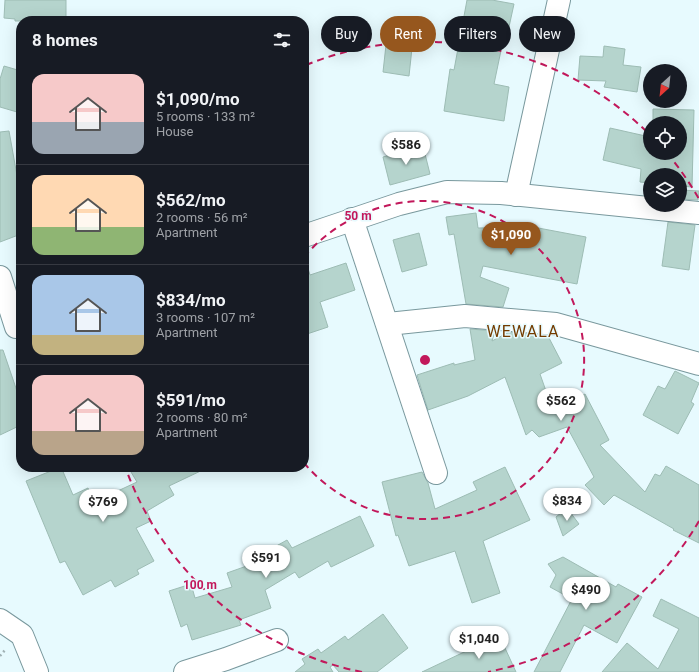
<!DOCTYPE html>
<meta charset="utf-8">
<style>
:root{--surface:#171b24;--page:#242831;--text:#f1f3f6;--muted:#9ea1a6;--line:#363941;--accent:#96571e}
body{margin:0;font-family:Roboto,sans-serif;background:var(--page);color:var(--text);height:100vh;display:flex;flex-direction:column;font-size:15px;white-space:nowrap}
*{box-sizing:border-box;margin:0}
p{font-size:13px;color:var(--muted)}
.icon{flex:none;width:22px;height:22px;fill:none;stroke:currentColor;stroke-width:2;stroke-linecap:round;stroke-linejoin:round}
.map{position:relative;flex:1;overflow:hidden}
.panel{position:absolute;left:16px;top:16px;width:293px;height:456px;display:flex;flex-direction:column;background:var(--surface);border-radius:16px;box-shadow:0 4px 16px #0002}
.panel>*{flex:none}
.guide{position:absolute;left:321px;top:16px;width:318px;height:36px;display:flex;gap:8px}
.needle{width:26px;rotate:207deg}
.fabs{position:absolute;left:643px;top:64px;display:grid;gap:8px}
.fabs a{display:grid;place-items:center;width:44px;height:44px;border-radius:50%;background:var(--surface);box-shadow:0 4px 16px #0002;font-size:20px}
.price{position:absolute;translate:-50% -34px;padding:0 9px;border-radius:14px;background:#fff;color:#222;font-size:13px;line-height:26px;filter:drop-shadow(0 1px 2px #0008)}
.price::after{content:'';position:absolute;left:50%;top:24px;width:12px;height:9px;margin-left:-6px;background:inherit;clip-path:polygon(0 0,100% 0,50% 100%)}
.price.current{background:var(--accent);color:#fff}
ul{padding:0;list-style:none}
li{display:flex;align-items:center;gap:12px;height:100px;padding:0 16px}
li+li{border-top:1px solid var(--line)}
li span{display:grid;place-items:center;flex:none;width:112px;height:80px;border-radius:12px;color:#555}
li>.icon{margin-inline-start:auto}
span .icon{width:48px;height:48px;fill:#fffc;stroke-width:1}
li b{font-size:17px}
h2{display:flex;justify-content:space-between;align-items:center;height:48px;padding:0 16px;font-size:17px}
.tag{padding:0 14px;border-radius:18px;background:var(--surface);box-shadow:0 4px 16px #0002;font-size:14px;line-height:36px}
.tag.current{background:var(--accent);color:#fff}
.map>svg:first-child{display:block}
.building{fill:#b5d4cd;stroke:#9dbcb4}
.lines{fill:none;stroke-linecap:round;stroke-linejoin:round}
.street-casing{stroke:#79989d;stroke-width:24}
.path{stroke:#a1b2b5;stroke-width:2.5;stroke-dasharray:2 3;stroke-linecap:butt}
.street{stroke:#fff;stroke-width:22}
.ring{fill:none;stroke:#c2185b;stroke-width:2;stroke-dasharray:7 5}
.labels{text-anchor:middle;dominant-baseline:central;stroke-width:3;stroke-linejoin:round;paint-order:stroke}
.quarter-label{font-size:16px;letter-spacing:1px;fill:#733b00;stroke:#e7fafe}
.centre{fill:#c2185b;stroke:#e7fafe;stroke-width:2}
.ring-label{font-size:12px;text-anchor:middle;font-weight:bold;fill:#c2185b;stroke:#e7fafe;stroke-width:3;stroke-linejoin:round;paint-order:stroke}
</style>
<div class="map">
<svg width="699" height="672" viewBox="0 0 699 672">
<rect width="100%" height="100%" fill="#e7fafe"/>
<g class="building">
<polygon points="5,0 66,0 66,21 15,21 15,19 4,18"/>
<polygon points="467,0 492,0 514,4 507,36 504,36 494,84 509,87 504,121 444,111 450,69 454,70"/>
<polygon points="386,45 412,48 409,76 383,72"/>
<polygon points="604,46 625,49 623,65 641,67 637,92 604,87 606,81 578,80 580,56 603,57"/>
<polygon points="4,66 21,71 21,98 17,112 0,107 0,79"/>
<polygon points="653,109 694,110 692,187 680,186 680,175 650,175 650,183 640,182 641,169 603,160 610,128 650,137 650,153 680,153 680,123 653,123"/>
<polygon points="9,131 21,198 21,234 0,242 0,132"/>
<polygon points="423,146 430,174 390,185 383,157"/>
<polygon points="680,190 699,191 698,200 680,199"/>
<polygon points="476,213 478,228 533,227 586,237 577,284 483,266 480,277 509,288 503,307 466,304 454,234 449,235 446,217"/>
<polygon points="668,222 695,225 689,270 662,266"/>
<polygon points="419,233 427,265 402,272 393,240"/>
<polygon points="346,263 355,290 320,302 328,327 307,334 304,324 304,265 307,265 310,275"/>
<polygon points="470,329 495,331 492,341 509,332 548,336 562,363 540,374 553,411 585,394 609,440 600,445 645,492 655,474 660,476 666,466 699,485 699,543 673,530 674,529 614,495 604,505 585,485 594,477 567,427 539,437 532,430 526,435 505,377 468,396 428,410 417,375 454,363 454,365 475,360"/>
<polygon points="0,350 3,350 21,403 21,425 0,435"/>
<polygon points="675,371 699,383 691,402 694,404 678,434 643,415 658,386 665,389"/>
<polygon points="61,467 73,495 88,488 94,502 137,482 128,467 209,467 169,486 174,495 147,511 151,521 136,528 154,561 137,570 139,574 115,587 111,580 83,595 65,561 60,563 26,481"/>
<polygon points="505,467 530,520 483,541 500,593 472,603 455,551 409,566 398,535 396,536 382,482 422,472 428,483 435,509 477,490 473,482"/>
<polygon points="567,508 579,524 563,536 556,517"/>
<polygon points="360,516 374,546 331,567 328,561 299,578 295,572 265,590 271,608 239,620 241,625 192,640 187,624 181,627 169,591 191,584 195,598 232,587 227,573 258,562 255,558 287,540 292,548"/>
<polygon points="563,557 616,587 618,584 642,597 617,643 584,625 560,672 534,672 572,599 550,587 556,575 548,564"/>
<polygon points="661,599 699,618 699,672 602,672 627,643 658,669 679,629 653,616"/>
<polygon points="383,614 408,648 377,672 339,672 333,665 330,667 333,672 295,672 305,664 302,659 318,649 321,653 345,636 348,640"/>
<polygon points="499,635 516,672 422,672 479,645 478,644"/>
</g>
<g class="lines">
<g class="street-casing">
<g id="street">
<polyline points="516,195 559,0"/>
<polyline points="352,219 436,473"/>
<polyline points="304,236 399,204 447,192 501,193 699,213"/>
<polyline points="0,277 16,327 21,325"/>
<polyline points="388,324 465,316 556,324 699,364"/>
<polyline points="0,620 22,635 37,672"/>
<polyline points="185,672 226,659 277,640"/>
</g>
</g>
<polyline class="path" points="0,656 5,650"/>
<use href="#street" class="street"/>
</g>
<g class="ring">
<path d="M304 257A159 159 0 1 1 304 463"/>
<path d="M699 521A318 318 0 0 1 488 672M362 672A318 318 0 0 1 126 469M306 65A318 318 0 0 1 650 135M667 153A318 318 0 0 1 699 199"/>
</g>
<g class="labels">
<g class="quarter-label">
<text x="523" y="331">WEWALA</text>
</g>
</g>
<circle cx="425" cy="360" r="6" class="centre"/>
<g class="ring-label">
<text x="358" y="220">50 m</text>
<text x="200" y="589">100 m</text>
</g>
</svg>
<div class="fabs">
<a><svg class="needle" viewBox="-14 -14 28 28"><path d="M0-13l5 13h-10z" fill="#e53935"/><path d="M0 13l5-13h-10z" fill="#9ea1a6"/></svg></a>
<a><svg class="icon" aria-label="locate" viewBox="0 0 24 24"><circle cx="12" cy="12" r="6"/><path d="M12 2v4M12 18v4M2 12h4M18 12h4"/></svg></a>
<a><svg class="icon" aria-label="layers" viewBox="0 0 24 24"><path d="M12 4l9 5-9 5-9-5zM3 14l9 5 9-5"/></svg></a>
</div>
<b class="price" style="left:406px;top:166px">$586</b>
<b class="price current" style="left:511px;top:256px">$1,090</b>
<b class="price" style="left:561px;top:422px">$562</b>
<b class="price" style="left:567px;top:522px">$834</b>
<b class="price" style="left:103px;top:523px">$769</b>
<b class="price" style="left:266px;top:579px">$591</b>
<b class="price" style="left:586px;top:611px">$490</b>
<b class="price" style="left:479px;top:660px">$1,040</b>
<div class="guide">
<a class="tag">Buy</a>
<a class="tag current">Rent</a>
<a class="tag">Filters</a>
<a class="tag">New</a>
</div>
<section class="panel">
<h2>8 homes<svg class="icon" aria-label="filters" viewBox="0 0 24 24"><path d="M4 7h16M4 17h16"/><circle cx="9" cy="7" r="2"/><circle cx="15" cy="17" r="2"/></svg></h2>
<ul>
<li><span style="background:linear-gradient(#f6c9c9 60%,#9aa5b1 0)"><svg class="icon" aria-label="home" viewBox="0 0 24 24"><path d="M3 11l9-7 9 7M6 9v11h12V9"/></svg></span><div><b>$1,090/mo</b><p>5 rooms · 133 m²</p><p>House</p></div></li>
<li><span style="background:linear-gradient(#ffd9b3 65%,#8fb573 0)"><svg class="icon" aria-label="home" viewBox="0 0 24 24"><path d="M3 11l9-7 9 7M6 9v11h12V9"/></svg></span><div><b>$562/mo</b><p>2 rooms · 56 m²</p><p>Apartment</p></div></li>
<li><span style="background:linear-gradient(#a9c7e8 75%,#c2b280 0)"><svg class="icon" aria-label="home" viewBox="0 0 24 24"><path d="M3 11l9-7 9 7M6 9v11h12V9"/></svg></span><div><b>$834/mo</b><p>3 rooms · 107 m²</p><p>Apartment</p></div></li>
<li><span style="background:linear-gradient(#f6c9c9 70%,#b9a48a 0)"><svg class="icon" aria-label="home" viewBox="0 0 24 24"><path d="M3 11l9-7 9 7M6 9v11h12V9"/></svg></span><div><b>$591/mo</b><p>2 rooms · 80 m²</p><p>Apartment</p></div></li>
</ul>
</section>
</div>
